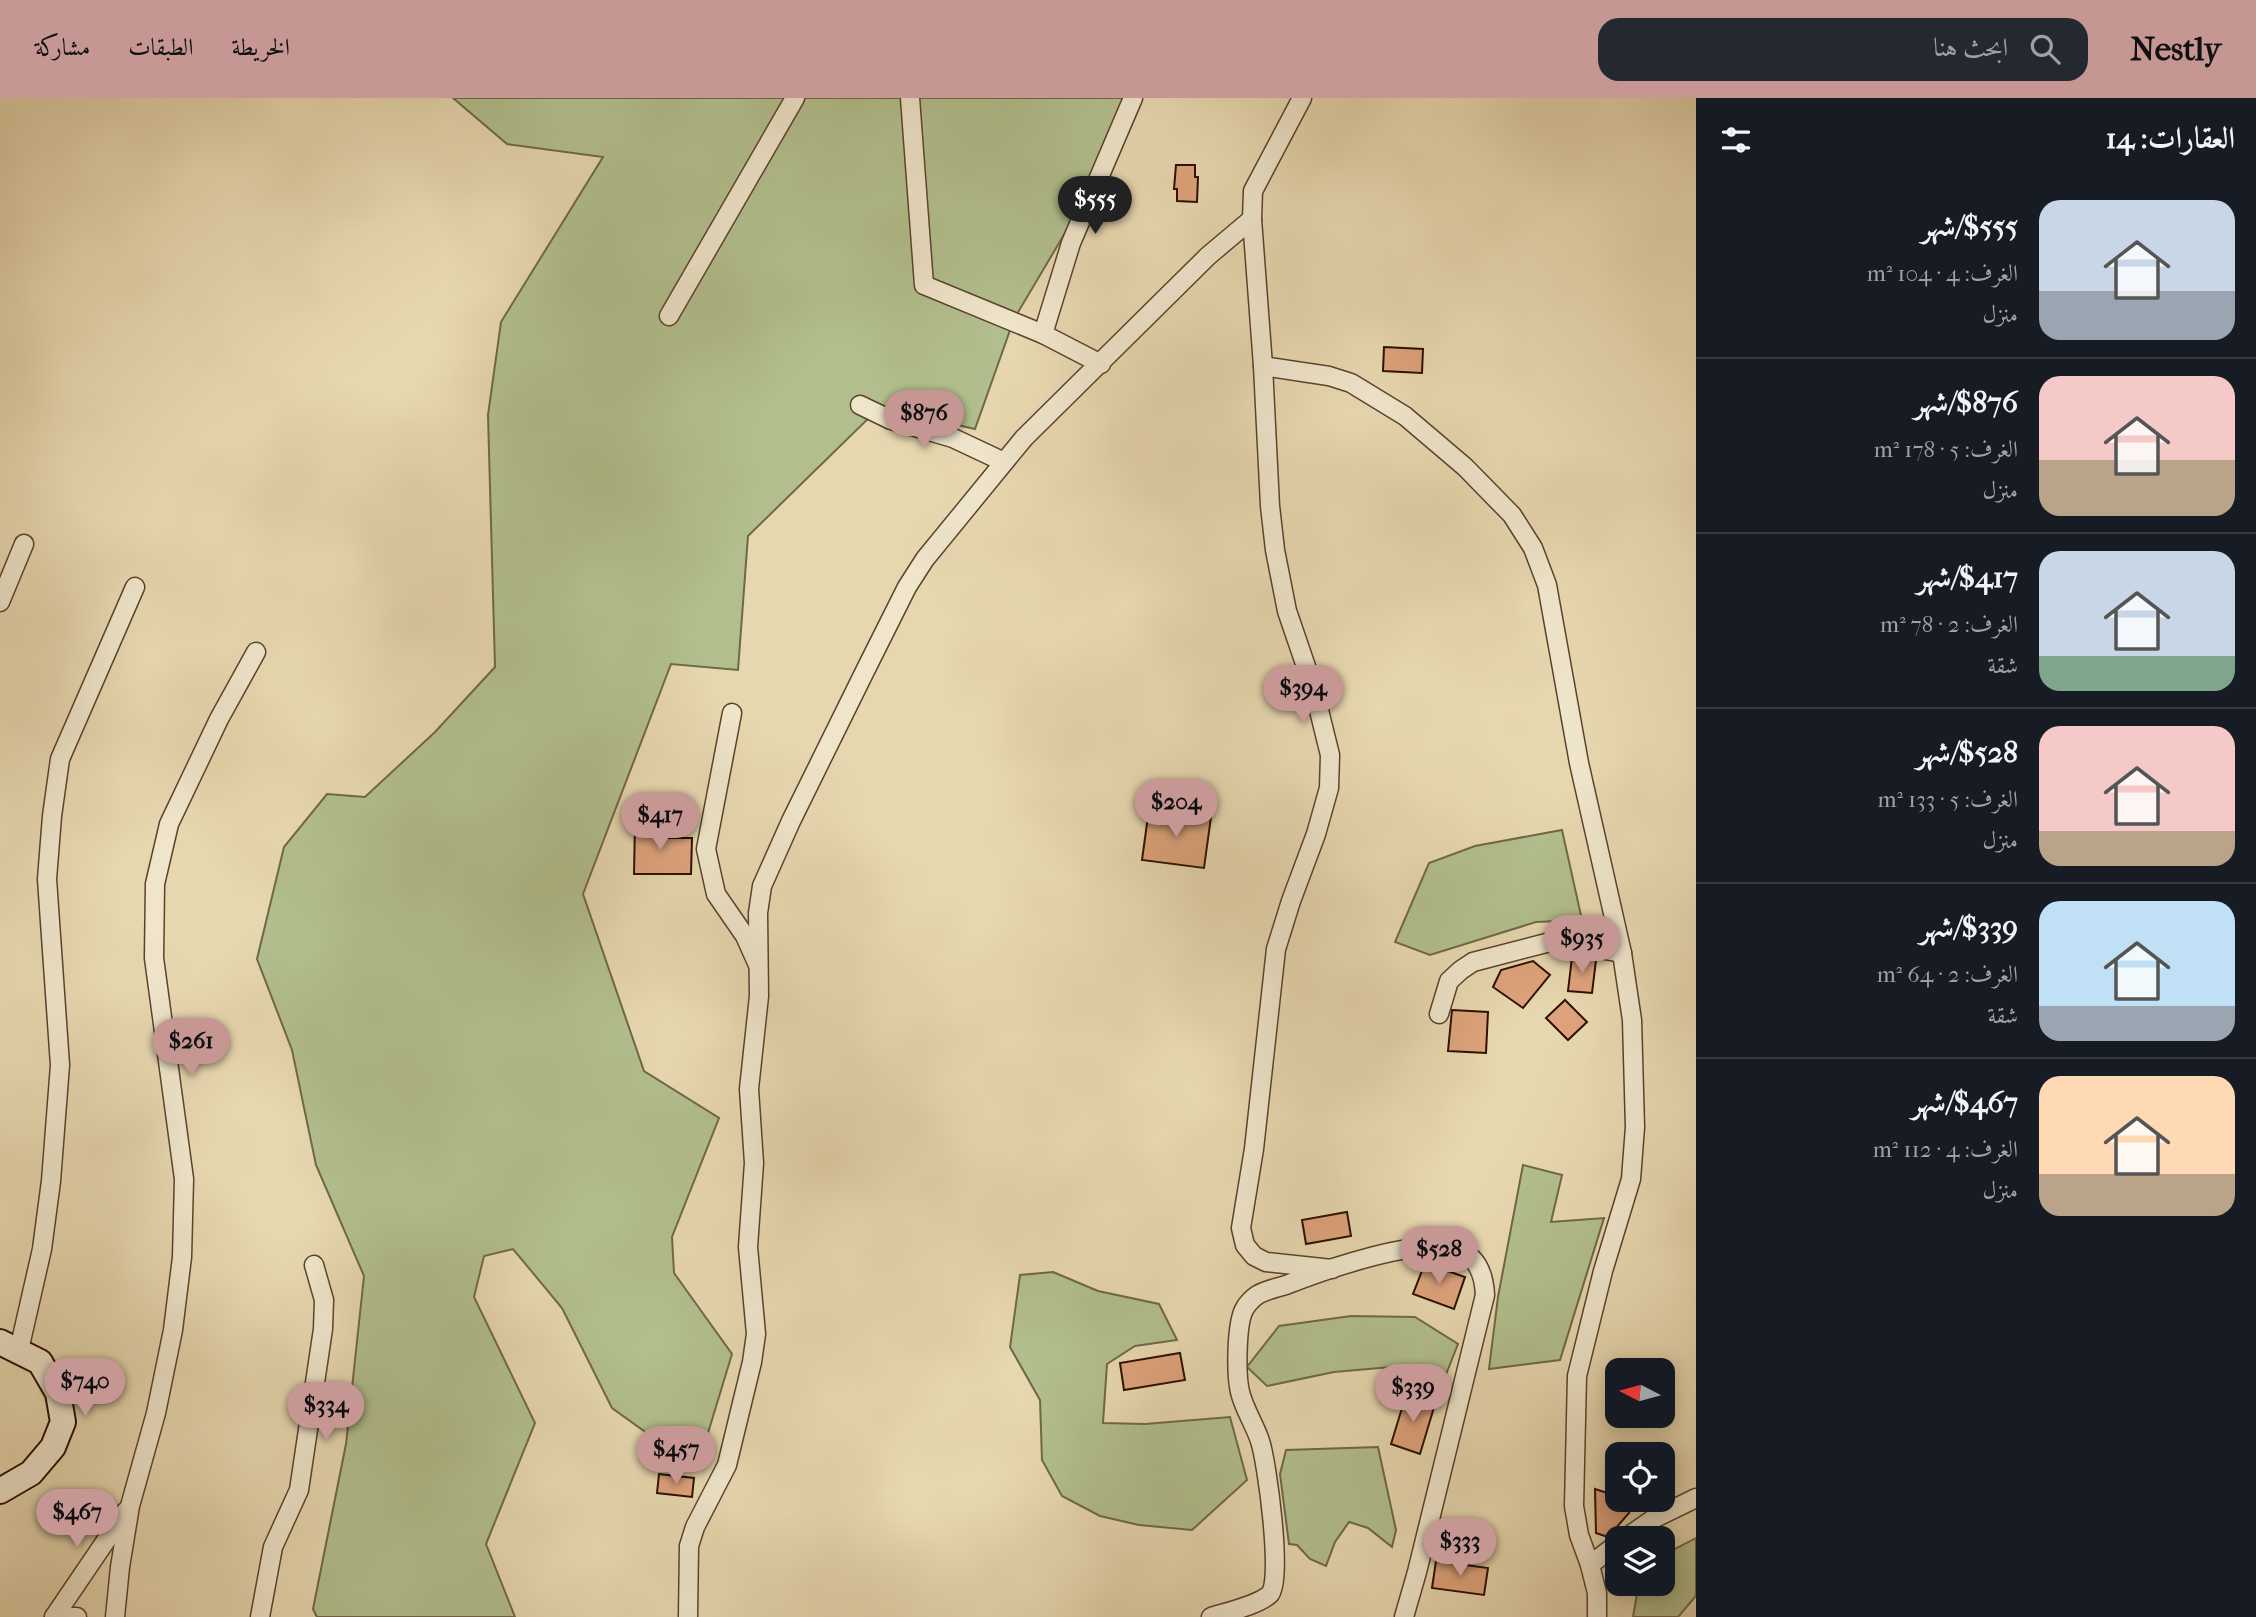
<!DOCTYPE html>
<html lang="ar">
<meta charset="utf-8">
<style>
:root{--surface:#171b24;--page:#242831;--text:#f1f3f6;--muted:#9ea1a6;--line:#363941;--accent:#c59692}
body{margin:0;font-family:"IM FELL French Canon",Amiri,serif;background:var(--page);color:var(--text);direction:rtl;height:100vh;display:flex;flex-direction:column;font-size:26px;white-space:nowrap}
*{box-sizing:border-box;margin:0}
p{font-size:23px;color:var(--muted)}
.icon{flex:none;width:38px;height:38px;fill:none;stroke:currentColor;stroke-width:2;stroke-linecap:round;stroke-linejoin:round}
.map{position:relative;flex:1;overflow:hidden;direction:ltr}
.details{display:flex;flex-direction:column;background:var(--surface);width:560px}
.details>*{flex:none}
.needle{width:46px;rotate:276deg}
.controls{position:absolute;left:1605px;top:1260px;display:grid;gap:14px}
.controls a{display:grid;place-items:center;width:70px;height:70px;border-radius:14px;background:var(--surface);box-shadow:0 4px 18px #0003;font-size:35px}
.price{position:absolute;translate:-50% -60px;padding:0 16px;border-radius:24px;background:var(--accent);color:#111;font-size:23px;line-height:46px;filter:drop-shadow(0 2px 4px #0008)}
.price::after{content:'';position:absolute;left:50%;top:42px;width:21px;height:16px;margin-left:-10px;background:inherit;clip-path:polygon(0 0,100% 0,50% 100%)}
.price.active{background:#222;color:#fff}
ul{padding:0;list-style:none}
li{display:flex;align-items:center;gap:21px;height:175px;padding:0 21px}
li+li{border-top:2px solid var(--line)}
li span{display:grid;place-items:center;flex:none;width:196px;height:140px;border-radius:21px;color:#555}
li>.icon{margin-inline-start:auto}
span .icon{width:84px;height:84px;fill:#fffc;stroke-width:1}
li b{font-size:30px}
h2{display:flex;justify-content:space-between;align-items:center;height:84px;padding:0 21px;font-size:30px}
header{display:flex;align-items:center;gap:42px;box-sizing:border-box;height:98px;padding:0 35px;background:var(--accent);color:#111}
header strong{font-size:33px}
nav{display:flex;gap:38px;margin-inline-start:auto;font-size:24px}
.search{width:490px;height:63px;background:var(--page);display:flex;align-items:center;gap:18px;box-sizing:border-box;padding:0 24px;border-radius:21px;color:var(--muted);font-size:26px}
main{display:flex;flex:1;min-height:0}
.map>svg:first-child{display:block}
.green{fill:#b2bf8d;stroke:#6f6848;stroke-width:2}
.building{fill:#dea37c;stroke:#2c1002;stroke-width:2}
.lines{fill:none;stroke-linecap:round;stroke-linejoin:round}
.street-casing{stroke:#5b422d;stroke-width:21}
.secondary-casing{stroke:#2c1002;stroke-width:28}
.street{stroke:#efe5cb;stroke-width:18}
.secondary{stroke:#efe5cb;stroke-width:24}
</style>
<header>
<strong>Nestly</strong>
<div class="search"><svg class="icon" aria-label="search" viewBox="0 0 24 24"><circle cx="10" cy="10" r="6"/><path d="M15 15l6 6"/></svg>ابحث هنا</div>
<nav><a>الخريطة</a><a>الطبقات</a><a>مشاركة</a></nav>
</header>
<main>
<section class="details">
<h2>العقارات: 14<svg class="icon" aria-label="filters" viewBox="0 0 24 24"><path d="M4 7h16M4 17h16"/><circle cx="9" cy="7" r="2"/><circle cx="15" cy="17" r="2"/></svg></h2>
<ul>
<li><span style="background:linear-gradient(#c9d6e8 65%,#9aa5b1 0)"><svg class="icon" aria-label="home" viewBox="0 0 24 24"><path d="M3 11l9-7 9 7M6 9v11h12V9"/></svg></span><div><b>$555/شهر</b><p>الغرف: 4 · 104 m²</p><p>منزل</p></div></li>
<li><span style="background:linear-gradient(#f6c9c9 60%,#b9a48a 0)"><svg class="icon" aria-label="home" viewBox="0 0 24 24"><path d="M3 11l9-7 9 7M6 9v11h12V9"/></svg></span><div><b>$876/شهر</b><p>الغرف: 5 · 178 m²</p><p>منزل</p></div></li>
<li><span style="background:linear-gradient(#c9d6e8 75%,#7fa58c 0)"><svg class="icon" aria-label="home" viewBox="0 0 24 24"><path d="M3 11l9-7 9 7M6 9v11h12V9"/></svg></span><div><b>$417/شهر</b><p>الغرف: 2 · 78 m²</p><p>شقة</p></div></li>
<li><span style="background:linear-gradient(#f6c9c9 75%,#b9a48a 0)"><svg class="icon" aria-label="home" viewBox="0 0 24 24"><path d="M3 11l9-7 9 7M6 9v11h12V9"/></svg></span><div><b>$528/شهر</b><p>الغرف: 5 · 133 m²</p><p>منزل</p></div></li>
<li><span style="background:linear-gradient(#bfe0f5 75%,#9aa5b1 0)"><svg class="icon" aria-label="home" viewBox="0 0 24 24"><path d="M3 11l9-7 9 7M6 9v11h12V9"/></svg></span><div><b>$339/شهر</b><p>الغرف: 2 · 64 m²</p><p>شقة</p></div></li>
<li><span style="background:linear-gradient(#ffd9b3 70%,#b9a48a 0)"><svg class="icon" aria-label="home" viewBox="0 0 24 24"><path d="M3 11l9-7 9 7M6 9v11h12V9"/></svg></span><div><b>$467/شهر</b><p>الغرف: 4 · 112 m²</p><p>منزل</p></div></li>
</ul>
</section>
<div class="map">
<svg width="1696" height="1519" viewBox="0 0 1696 1519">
<rect width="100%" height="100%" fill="#e7d7af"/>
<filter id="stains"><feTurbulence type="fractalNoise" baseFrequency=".00286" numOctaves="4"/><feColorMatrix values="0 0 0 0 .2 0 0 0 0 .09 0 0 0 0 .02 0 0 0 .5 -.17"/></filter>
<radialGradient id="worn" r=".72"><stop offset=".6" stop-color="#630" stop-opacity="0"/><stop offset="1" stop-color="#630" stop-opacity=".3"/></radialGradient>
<g class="green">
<polygon points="453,0 1132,0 1135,17 1014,221 975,331 880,309 748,438 738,572 671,566 583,796 644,973 719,1020 672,1139 674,1175 732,1256 697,1371 612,1310 562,1210 513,1151 484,1158 474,1199 535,1325 486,1446 515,1519 317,1519 313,1511 346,1346 364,1178 316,1067 292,952 257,861 284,749 327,696 365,699 435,634 495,569 488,317 501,224 603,59 507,46"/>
<polygon points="1562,732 1582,822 1536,824 1430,857 1395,844 1429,765 1475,748"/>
<polygon points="1523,1067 1562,1077 1551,1124 1604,1120 1560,1262 1489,1271 1498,1199"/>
<polygon points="1053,1174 1098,1193 1159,1206 1177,1242 1135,1248 1107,1266 1103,1325 1145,1326 1230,1319 1247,1382 1192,1432 1139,1427 1100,1418 1062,1398 1042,1362 1040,1302 1010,1249 1020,1177"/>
<polygon points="1351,1218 1415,1219 1458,1246 1441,1289 1391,1269 1334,1274 1267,1288 1247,1269 1279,1228"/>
<polygon points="1378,1349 1396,1432 1392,1449 1368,1430 1349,1424 1335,1444 1326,1468 1310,1461 1297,1447 1289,1446 1280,1376 1286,1352"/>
<polygon points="1696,1440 1696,1498 1678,1519 1633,1519 1637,1496 1644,1486 1662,1486 1663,1457"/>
</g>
<g class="building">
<polygon points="1176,67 1195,67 1195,79 1198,79 1197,104 1177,103 1177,91 1174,91"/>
<polygon points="1384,249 1423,251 1422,275 1383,273"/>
<polygon points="1149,711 1211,719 1204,770 1142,762"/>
<polygon points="635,724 657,725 657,740 692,740 691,776 634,776"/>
<polygon points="1572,859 1596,862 1592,895 1568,893"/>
<polygon points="1533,863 1550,877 1523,910 1493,889 1501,872"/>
<polygon points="1565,902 1587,924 1568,942 1546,920"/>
<polygon points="1452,912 1488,914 1486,955 1448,953"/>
<polygon points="1347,1114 1351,1138 1306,1146 1302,1122"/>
<polygon points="1425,1165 1465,1179 1454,1211 1413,1196"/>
<polygon points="1180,1255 1185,1282 1124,1292 1120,1265"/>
<polygon points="1406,1297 1435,1306 1420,1356 1391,1346"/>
<polygon points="659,1376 694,1380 692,1399 657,1395"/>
<polygon points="1595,1391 1617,1398 1617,1402 1633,1402 1629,1415 1608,1439 1596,1435"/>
<polygon points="1436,1463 1488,1470 1484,1497 1432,1490"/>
</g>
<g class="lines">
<g class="street-casing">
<g id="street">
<polyline points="910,0 924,187 1043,236"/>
<polyline points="1302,0 1253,93 1252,121 1263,268 1270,408 1275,452 1287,513 1314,592 1330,657 1329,690 1316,736 1291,803 1276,851 1254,1051 1241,1130 1245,1147 1254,1158 1266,1164 1332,1171"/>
<polyline points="669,218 795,0"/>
<polyline points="1101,266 1043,236 1071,145 1133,0"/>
<polyline points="1263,268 1329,278 1351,285 1405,318 1465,369 1512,417 1533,450 1547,487 1579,665 1622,855 1632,922 1635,1029 1631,1081 1603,1173 1577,1278 1574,1408 1579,1437 1590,1467 1597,1495 1597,1519"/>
<polyline points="860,307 891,322 953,340 1004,364"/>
<polyline points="0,504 24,446"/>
<polyline points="732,615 706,751 716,796 745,838 758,867"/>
<polyline points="1439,916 1449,883 1461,872 1473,864 1554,843 1622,855"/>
<polyline points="19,1252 42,1151 51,1083 60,967 47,781 52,718 60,661 135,489"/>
<polyline points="1626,1440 1653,1421 1696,1400"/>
<polyline points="1590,1467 1617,1446"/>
<polyline points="54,1519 126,1413"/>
<polyline points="54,1519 77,1519"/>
<polyline points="115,1519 120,1469 130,1408 156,1315 173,1232 182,1159 184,1081 154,860 155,786 169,726 219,621 256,554"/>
<polyline points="260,1519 273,1449 299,1392 323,1231 324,1202 314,1167"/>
<polyline points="688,1519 689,1448 695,1429 727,1367 752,1264 756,1236 748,1149 754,1065 749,991 759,898 758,815 762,788 791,723 865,573 907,489 925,461 1024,340 1208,158 1252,121"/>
<path d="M1211,1519C1227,1514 1259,1507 1270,1496C1283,1483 1267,1364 1260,1343C1255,1327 1244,1311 1240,1294C1236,1277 1236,1224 1245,1210C1247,1206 1253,1200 1256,1198C1264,1192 1277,1190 1286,1187C1324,1172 1418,1139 1456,1151C1478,1158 1484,1177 1485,1197L1417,1474L1404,1519"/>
</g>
</g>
<g class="secondary-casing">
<polyline id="secondary" points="0,1244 40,1264 58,1295 63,1324 53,1349 31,1375 0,1393"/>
</g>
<use href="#street" class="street"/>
<use href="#secondary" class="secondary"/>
</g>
<rect width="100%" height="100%" filter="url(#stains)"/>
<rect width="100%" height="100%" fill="url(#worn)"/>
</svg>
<div class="controls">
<a><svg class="needle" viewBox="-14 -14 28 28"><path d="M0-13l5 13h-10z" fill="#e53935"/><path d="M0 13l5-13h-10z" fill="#9ea1a6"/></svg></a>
<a><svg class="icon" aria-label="locate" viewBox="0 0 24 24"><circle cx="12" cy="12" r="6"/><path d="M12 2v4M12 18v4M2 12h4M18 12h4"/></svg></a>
<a><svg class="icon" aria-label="layers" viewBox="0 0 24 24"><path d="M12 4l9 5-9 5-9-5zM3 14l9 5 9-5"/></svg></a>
</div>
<b class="price active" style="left:1095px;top:138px">$555</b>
<b class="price" style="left:924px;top:352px">$876</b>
<b class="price" style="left:1303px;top:627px">$394</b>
<b class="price" style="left:1176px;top:741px">$204</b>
<b class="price" style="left:660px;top:754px">$417</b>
<b class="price" style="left:1582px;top:877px">$935</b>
<b class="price" style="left:191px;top:980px">$261</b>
<b class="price" style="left:1439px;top:1188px">$528</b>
<b class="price" style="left:85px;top:1320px">$740</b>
<b class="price" style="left:1413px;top:1326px">$339</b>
<b class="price" style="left:326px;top:1344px">$334</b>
<b class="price" style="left:676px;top:1388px">$457</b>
<b class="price" style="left:77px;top:1451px">$467</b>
<b class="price" style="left:1460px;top:1480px">$333</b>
</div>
</main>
